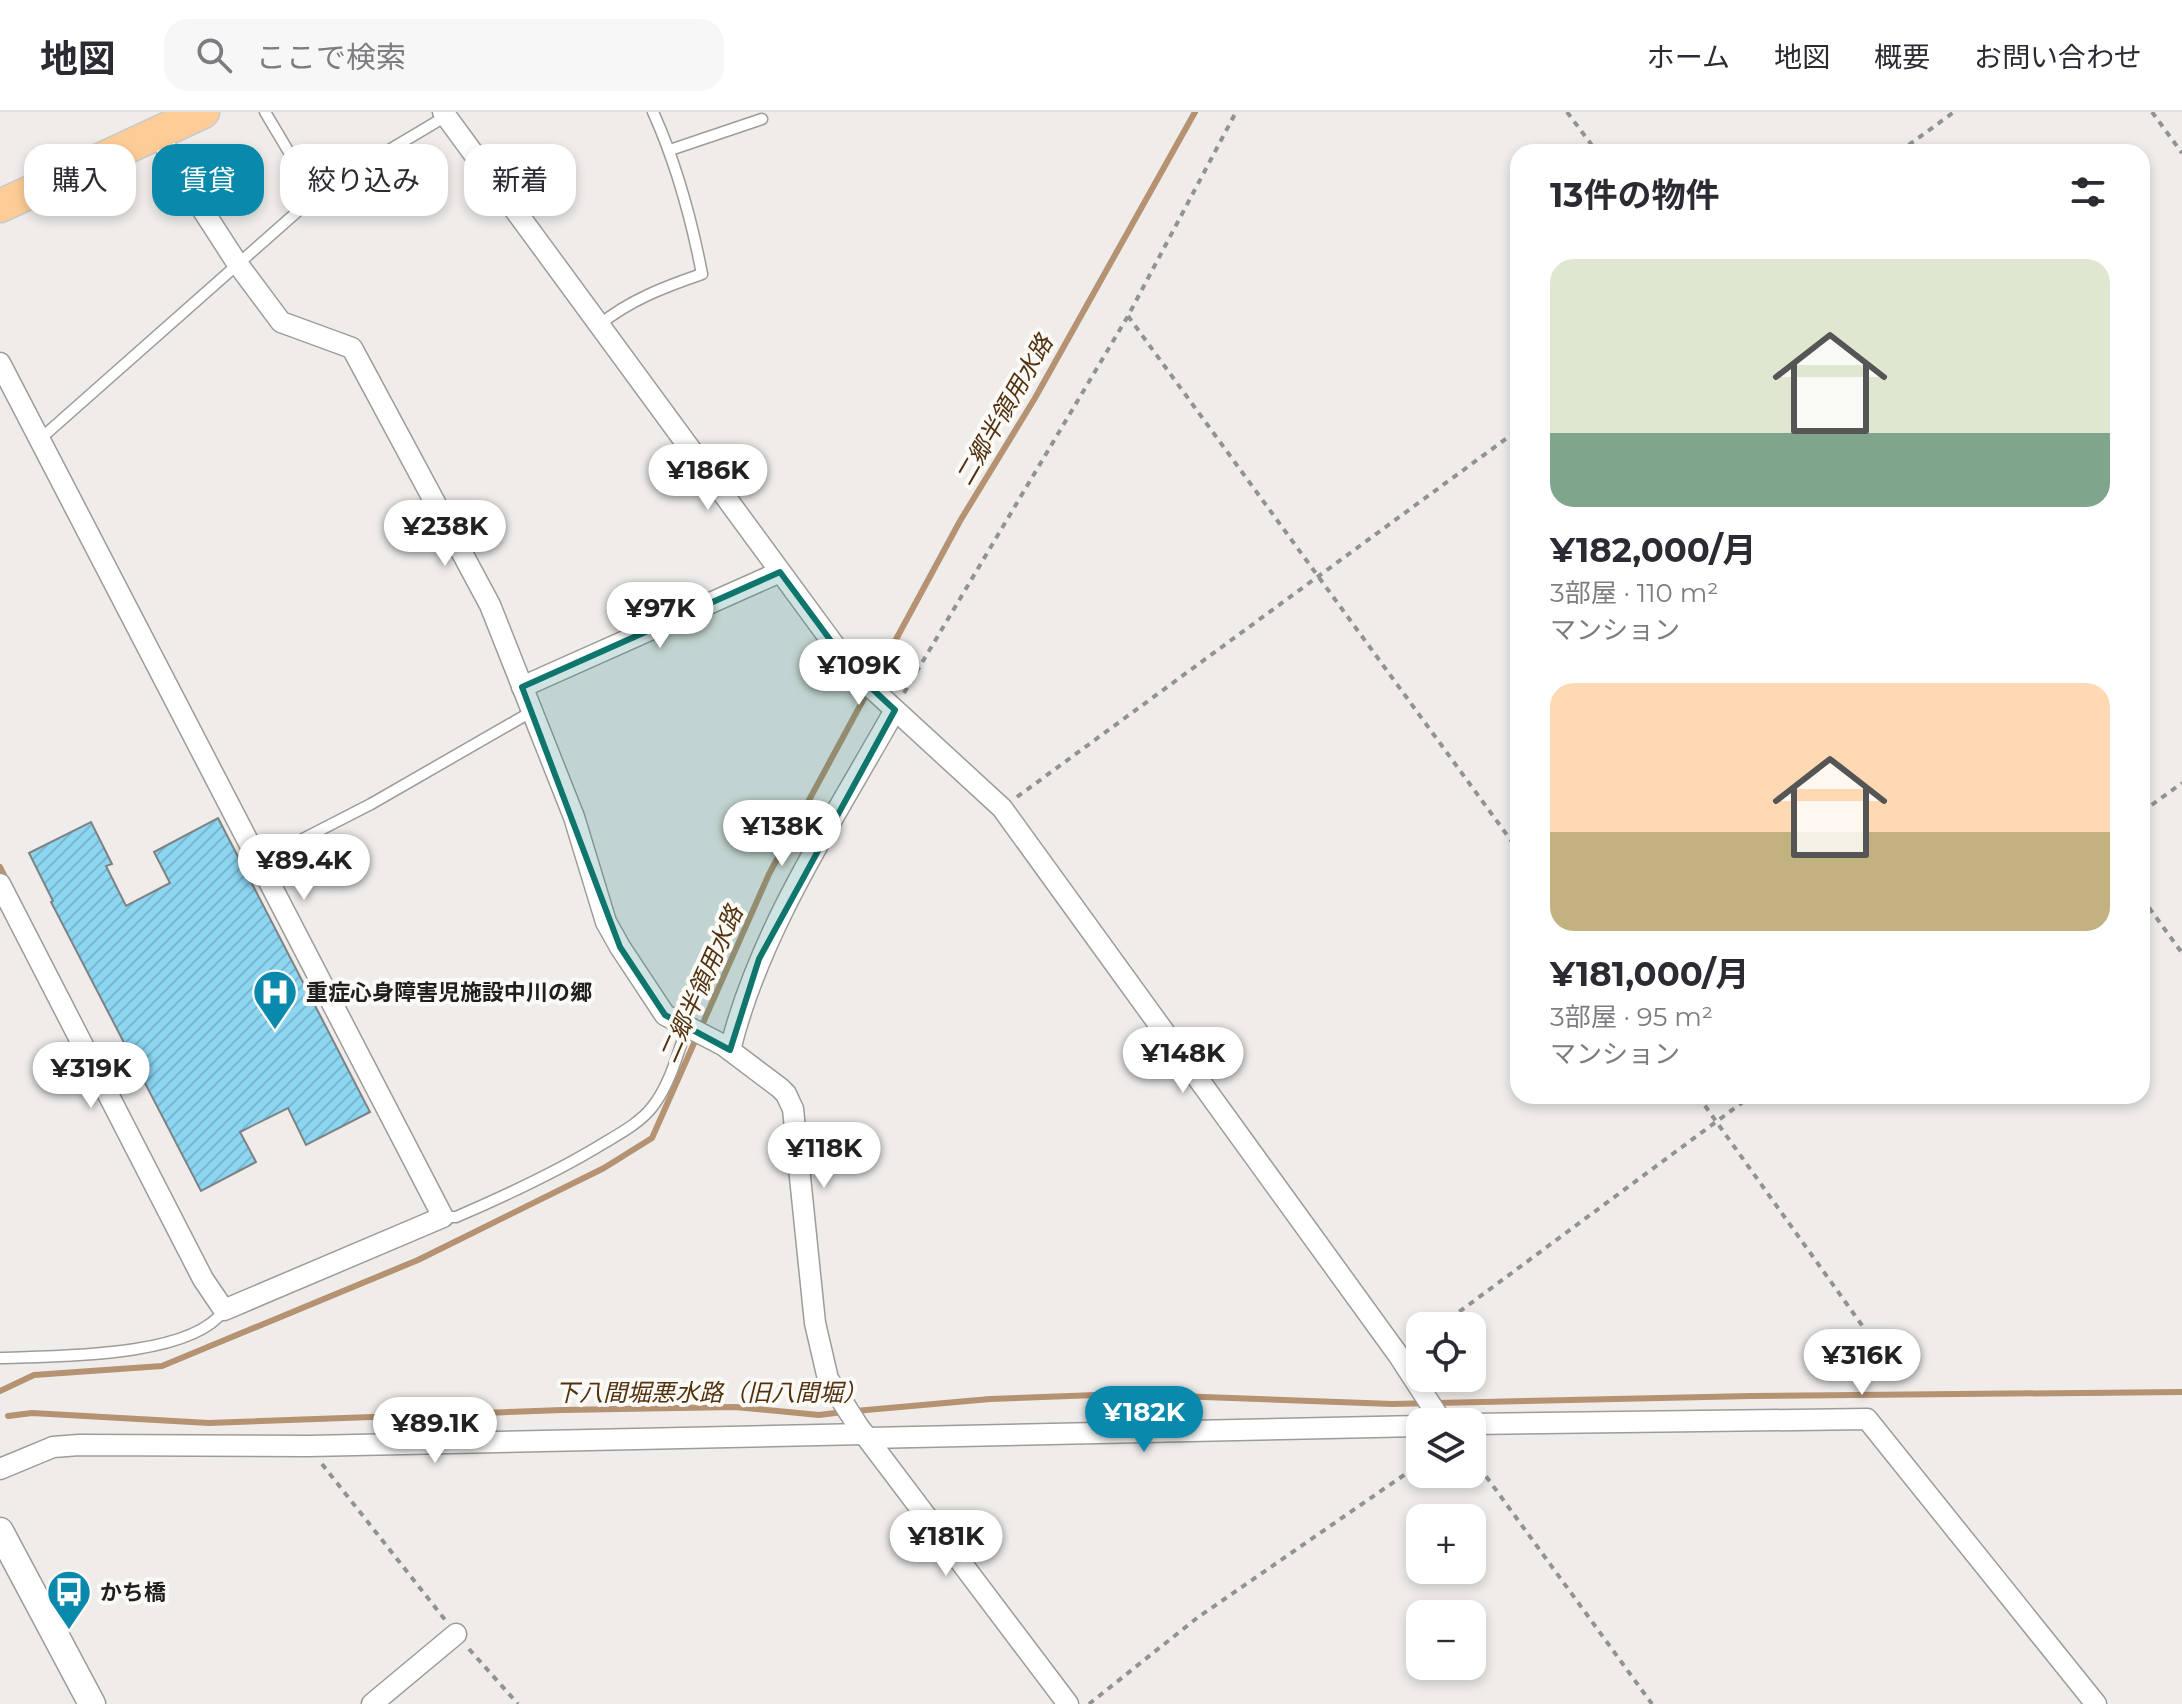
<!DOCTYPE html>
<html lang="ja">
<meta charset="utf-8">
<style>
:root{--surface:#fff;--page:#f7f7f7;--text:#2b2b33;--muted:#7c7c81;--line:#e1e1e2;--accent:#0989ab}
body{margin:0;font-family:Montserrat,"Noto Sans JP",sans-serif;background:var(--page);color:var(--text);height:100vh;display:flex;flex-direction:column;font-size:30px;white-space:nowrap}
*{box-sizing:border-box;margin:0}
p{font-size:26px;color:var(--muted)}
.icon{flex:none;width:44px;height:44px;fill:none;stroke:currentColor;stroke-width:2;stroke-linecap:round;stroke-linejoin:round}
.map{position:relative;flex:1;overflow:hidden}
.drawer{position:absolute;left:1510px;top:32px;width:640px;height:960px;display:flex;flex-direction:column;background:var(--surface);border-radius:24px;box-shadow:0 4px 12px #0003}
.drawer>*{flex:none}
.hud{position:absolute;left:24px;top:32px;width:760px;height:72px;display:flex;gap:16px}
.controls{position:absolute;left:1406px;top:1200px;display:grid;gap:16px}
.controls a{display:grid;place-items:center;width:80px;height:80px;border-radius:16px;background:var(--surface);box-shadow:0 4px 12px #0003;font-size:40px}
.price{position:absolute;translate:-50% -68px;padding:0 18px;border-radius:28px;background:#fff;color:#222;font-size:26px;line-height:52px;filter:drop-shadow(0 2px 4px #0008)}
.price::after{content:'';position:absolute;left:50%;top:48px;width:24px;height:18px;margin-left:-12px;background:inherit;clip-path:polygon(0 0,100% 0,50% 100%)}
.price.current{background:var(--accent);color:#fff}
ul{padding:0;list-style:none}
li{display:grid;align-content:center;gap:16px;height:424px;padding:0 40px}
li span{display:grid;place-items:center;height:248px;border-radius:24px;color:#555}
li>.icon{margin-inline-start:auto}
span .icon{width:144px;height:144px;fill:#fffc;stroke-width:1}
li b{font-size:34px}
h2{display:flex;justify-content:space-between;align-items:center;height:96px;padding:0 40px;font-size:34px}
.tag{padding:0 28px;border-radius:24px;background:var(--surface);box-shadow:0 4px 12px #0003;font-size:28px;line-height:72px}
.tag.current{background:var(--accent);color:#fff}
header{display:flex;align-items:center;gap:48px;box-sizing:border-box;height:112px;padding:0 40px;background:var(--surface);border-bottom:2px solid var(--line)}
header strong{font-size:38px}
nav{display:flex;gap:44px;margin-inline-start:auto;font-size:28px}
.search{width:560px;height:72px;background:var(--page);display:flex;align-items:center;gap:20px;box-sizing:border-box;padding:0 28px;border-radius:24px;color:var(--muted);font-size:30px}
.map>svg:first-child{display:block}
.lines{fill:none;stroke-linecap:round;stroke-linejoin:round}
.stream{stroke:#b59271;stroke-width:6}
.building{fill:url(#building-hatch);stroke:#7f8284;stroke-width:2}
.service-casing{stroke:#9e9c99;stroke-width:13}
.minor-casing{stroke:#9e9c99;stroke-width:23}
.tertiary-casing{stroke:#9e9c99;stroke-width:29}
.primary-casing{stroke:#c9c9c9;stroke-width:35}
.path{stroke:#949291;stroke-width:4;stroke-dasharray:6 6;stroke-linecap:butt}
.service{stroke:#fff;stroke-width:10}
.minor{stroke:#fff;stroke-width:20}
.tertiary{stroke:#fff;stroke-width:26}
.primary{stroke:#fecd97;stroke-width:32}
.marked{fill:#0f766e;fill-opacity:0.2;stroke:#0f766e;stroke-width:6;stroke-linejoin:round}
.labels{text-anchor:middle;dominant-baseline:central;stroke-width:8;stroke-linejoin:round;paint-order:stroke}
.poi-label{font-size:22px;font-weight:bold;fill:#201f1e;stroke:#fcfaf7;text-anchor:start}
.water-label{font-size:24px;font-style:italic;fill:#52320e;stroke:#fcfaf7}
</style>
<header>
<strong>地図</strong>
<div class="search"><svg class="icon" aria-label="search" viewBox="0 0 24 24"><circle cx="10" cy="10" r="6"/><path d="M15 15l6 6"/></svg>ここで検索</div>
<nav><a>ホーム</a><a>地図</a><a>概要</a><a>お問い合わせ</a></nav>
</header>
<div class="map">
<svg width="2182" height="1592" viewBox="0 0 2182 1592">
<defs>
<pattern id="building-hatch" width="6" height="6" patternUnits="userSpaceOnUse" patternTransform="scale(2)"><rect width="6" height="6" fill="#8cd6f2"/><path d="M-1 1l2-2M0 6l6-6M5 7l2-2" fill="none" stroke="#78b7cf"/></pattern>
</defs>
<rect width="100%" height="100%" fill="#efecea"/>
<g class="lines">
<g class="stream">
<polyline points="0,755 7,769"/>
<polyline points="0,1279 34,1263 162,1254 418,1148 604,1056 652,1026 769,762 960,409 1035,286 1195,0"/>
<polyline points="855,1299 990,1287 1123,1282 1392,1292 1751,1284 2182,1280"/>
<polyline points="8,1304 32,1301 209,1311 562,1298 735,1295 819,1303 843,1300"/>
</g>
</g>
<polygon class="building" points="218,706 370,1000 306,1033 288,996 240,1020 256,1050 201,1079 51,790 53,789 29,741 91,710 112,752 106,754 126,794 170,771 154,740"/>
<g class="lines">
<g class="service-casing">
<g id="service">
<polyline points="265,0 315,84"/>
<polyline points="670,38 762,7"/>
<path d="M599,213C630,188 664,175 702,162C691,105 677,53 653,0"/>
<path d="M39,328L315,84C358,55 402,31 446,4"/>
<polyline points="258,750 371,692 531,600"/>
<path d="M443,1105H456C507,1083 557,1060 604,1031C621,1021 641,1010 653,994C670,972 678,941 687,915"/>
<path d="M0,1246C55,1244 192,1246 224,1198"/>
</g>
</g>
<g class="minor-casing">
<g id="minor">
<polyline points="443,0 854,560 1002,696 1399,1244 1442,1310"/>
<polyline points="159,20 172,49 193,83 237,151 281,210 352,236 490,493 574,705 606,810 620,835 665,903 723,933 780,976 786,982 793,997 815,1211 828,1267 858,1314 1068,1592"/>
<polyline points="0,251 443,1105 224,1198 203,1167 0,772"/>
<polyline points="522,575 780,460"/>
<path d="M730,938C759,819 835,705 895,598"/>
<polyline points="1472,1312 1867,1307 2096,1592"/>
<polyline points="868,1326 1420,1314"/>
<polyline points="0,1357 53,1335 79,1333 308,1334 864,1322"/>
<polyline points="372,1592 456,1522"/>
</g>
</g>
<g class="tertiary-casing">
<polyline id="tertiary" points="0,1419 92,1592"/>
</g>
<g class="primary-casing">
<polyline id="primary" points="0,94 203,0"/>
</g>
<g class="path">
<polyline points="1567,0 1597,40"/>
<polyline points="2152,0 2182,41"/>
<polyline points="1899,40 1954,0"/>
<polyline points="1128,204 1518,738"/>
<polyline points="904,581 1128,204 1236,0"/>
<polyline points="1017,685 1518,318"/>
<polyline points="2142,700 2182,671"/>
<polyline points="2142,786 2182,841"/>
<polyline points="1698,984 1889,1251"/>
<polyline points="1440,1214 1751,984"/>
<polyline points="1472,1345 1652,1592"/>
<polyline points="322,1352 446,1509"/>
<polyline points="469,1537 518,1592"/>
<polyline points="1089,1592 1197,1506 1420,1352"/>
</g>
<use href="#service" class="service"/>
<use href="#minor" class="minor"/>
<use href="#tertiary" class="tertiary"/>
<use href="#primary" class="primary"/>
</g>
<path class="marked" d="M780,460L854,560L895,598L759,847L730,938L665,903L620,835L522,575Z"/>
<defs>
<g id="hospital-pin" transform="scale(2.3)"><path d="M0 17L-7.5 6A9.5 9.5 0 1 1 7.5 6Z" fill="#0989ab" stroke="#fcfaf7"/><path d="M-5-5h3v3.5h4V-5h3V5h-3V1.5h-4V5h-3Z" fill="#fff"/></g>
<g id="bus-pin" transform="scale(2.3)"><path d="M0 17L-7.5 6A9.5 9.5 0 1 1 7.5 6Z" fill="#0989ab" stroke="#fcfaf7"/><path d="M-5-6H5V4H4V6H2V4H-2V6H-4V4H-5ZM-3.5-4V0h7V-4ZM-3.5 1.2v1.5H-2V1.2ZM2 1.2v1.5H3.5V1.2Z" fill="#fff"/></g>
</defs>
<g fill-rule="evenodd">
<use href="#hospital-pin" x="275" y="880"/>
<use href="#bus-pin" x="69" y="1480"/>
</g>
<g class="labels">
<g class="poi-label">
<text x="306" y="880">重症心身障害児施設中川の郷</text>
<text x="100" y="1480">かち橋</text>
</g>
<g class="water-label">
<text transform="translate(1004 298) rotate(-60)">二郷半領用水路</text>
<text transform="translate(701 872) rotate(-66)">二郷半領用水路</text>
<text x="711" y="1280">下八間堀悪水路（旧八間堀）</text>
</g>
</g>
</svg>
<div class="controls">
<a><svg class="icon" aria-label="locate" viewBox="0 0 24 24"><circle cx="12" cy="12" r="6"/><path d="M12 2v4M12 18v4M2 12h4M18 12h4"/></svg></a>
<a><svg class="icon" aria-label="layers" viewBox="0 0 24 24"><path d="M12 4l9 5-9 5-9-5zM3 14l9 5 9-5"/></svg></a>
<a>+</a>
<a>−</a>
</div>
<b class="price" style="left:708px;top:400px">¥186K</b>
<b class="price" style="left:445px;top:456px">¥238K</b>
<b class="price" style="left:660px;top:538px">¥97K</b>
<b class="price" style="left:859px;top:595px">¥109K</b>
<b class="price" style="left:782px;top:756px">¥138K</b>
<b class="price" style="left:304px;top:790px">¥89.4K</b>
<b class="price" style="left:1183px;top:983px">¥148K</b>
<b class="price" style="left:91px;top:998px">¥319K</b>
<b class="price" style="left:824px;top:1078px">¥118K</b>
<b class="price" style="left:1862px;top:1285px">¥316K</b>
<b class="price current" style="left:1144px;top:1342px">¥182K</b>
<b class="price" style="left:435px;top:1353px">¥89.1K</b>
<b class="price" style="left:946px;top:1466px">¥181K</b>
<div class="hud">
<a class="tag">購入</a>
<a class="tag current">賃貸</a>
<a class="tag">絞り込み</a>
<a class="tag">新着</a>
</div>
<section class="drawer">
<h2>13件の物件<svg class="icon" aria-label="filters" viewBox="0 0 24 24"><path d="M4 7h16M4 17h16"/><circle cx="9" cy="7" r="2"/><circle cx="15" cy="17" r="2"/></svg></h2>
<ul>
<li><span style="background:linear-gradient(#dfe7d0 70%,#7fa58c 0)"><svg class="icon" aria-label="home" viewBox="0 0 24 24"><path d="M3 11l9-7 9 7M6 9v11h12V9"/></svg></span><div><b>¥182,000/月</b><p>3部屋 · 110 m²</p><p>マンション</p></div></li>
<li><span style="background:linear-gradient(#ffd9b3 60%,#c2b280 0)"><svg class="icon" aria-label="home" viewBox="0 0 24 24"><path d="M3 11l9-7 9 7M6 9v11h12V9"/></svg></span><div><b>¥181,000/月</b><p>3部屋 · 95 m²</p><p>マンション</p></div></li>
</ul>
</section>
</div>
